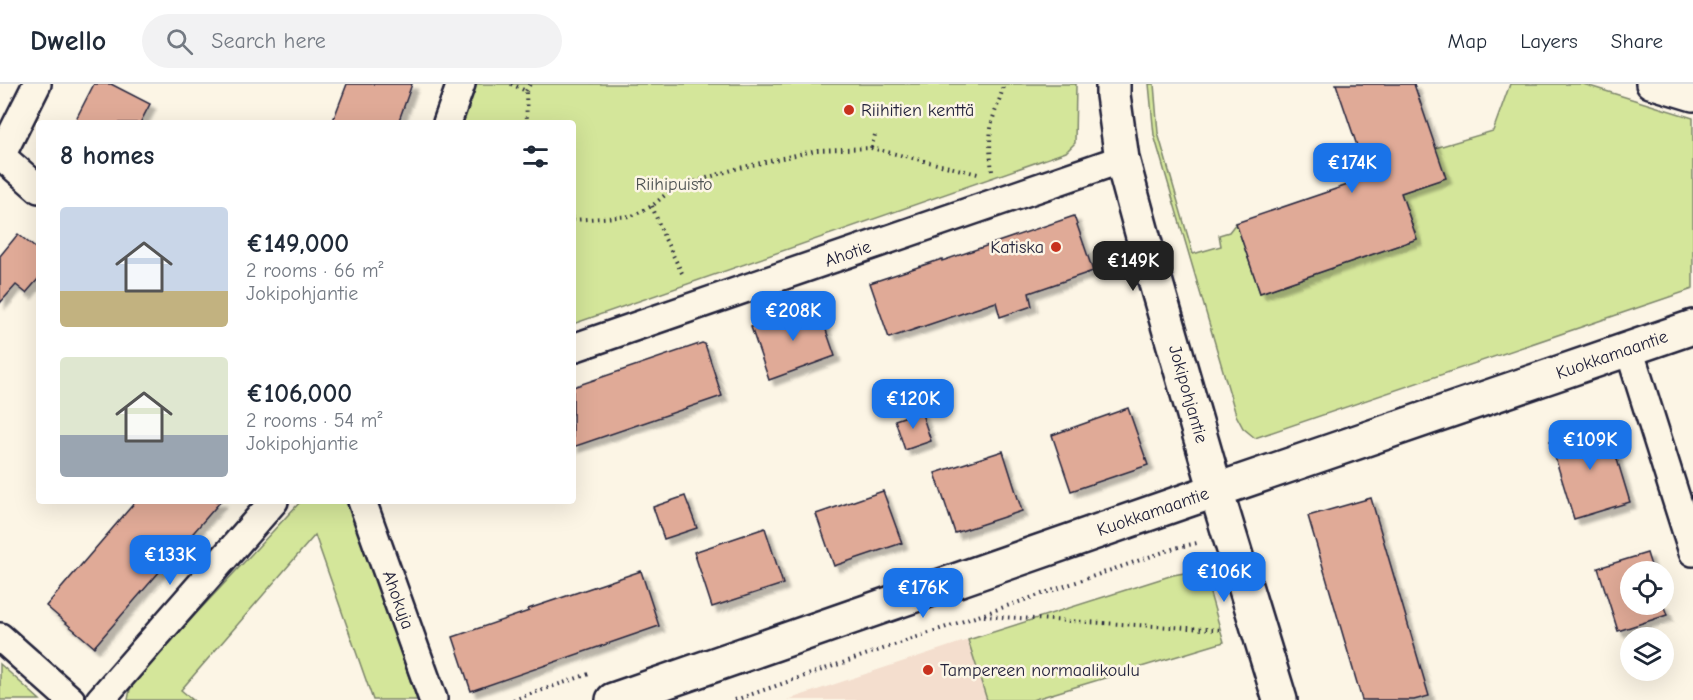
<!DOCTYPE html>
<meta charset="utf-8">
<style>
:root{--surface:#fff;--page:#f2f2f3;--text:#1f2937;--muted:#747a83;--line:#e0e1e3;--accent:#1a73e8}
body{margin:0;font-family:"Comic Neue",sans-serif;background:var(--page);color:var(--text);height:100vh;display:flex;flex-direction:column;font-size:22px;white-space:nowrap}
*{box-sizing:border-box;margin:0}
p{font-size:20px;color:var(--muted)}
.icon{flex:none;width:33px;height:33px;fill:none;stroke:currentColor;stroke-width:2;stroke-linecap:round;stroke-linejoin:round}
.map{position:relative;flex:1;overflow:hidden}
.details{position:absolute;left:36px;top:36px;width:540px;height:384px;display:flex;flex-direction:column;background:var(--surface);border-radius:6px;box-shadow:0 6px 24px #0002}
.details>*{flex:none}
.buttons{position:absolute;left:1620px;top:477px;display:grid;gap:12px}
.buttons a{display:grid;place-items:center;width:54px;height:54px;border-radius:50%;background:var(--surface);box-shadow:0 6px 24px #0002;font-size:30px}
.price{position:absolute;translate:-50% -51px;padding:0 14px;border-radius:12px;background:var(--accent);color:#fff;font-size:20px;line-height:39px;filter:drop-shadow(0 2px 3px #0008)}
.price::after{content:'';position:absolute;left:50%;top:36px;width:18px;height:14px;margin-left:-9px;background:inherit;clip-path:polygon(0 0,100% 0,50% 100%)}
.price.current{background:#222;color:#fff}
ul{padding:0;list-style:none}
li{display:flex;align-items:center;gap:18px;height:150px;padding:0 24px}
li span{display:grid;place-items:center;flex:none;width:168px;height:120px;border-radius:6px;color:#555}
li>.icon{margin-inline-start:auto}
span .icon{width:72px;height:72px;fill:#fffc;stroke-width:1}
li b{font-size:26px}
h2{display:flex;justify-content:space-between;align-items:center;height:72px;padding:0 24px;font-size:26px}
header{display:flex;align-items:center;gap:36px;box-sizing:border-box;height:84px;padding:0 30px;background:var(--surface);border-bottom:2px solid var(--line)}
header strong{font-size:28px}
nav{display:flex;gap:33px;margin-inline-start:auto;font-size:21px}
.search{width:420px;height:54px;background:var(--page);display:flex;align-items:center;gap:15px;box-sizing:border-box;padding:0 21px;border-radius:33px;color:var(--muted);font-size:22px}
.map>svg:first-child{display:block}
.built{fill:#f4dece}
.green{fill:#d4e69a;stroke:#7b846a;stroke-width:1.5}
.building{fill:#e0aa97;stroke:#22223b;stroke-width:1.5;filter:url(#shadow)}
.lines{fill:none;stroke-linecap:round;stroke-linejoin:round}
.street-casing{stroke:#22223b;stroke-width:32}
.secondary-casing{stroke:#22223b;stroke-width:38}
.path{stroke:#22223b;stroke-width:4;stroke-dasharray:1.5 4.5;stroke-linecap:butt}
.street{stroke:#fcf5e5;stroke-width:27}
.secondary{stroke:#fcf5e5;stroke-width:33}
.poi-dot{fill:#c8321e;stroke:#fcf5e5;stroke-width:2}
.labels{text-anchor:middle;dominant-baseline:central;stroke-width:5;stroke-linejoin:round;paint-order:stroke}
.poi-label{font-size:18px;fill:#22223b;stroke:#fcf5e5;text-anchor:start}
.park-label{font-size:18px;fill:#4e5353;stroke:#fcf5e5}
.street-label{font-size:18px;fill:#22223b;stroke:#fcf5e5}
</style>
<header>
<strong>Dwello</strong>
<div class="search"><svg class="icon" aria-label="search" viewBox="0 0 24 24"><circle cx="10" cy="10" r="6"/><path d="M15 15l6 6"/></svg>Search here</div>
<nav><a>Map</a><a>Layers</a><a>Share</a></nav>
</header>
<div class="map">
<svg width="1693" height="616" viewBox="0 0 1693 616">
<defs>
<filter id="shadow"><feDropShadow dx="5.5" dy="5.5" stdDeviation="1.5" flood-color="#0004"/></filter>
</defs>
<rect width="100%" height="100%" fill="#fcf5e5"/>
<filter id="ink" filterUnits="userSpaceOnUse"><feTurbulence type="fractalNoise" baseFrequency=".0167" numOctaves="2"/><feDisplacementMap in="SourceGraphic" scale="12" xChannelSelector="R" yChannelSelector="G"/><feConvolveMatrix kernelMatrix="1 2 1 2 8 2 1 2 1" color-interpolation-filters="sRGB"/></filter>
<g filter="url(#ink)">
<polygon class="built" points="968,556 987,616 787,616"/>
<g class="green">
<polygon points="476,0 1076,0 1075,59 1066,68 573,240 573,39 462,39"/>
<polygon points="1149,0 1154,0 1158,49 1193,170 1221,162 1219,151 1229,148 1236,139 1260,209 1417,155 1401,109 1445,94 1435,64 1493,47 1510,0 1583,0 1693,34 1693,205 1255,354 1243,344 1236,331 1154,51"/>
<polygon points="301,417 346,417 349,419 417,616 373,616 315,451 181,606 193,616 128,616 130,605 137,593"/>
<path d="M1190,488C1199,488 1202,491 1207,499L1224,558L1032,616H987L968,556L1173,491Z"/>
<polygon points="0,580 40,616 0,616"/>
</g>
<g class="building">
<polygon points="94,0 111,0 150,20 140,39 74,39"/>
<polygon points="347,0 412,0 398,39 332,39"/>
<polygon points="1336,0 1414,0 1446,94 1401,109 1417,155 1260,209 1236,139 1368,94"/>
<polygon points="1074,132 1093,187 1029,209 1032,222 1000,233 996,218 889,254 870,199 942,175 942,177"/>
<polygon points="18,150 39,167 39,194 26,209 16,201 0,219 0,172"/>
<polygon points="817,220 835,272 769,296 751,243"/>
<polygon points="702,259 705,260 722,312 573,363 573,303"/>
<polygon points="1128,324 1148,381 1071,407 1052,351"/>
<polygon points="921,327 931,357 905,366 895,336"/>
<polygon points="1606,339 1630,418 1574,435 1550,357"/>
<polygon points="1003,367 1022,427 955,449 935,389"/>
<polygon points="883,407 902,459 834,482 816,430"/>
<polygon points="685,412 697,444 664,455 653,423"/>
<polygon points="1371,414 1429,612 1414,616 1362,616 1308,432"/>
<polygon points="136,417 221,417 94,563 46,522"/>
<polygon points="765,444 783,500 712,523 694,468"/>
<polygon points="1647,469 1653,488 1630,488 1630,520 1663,520 1667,531 1618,547 1598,484"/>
<polygon points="641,487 659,542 471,607 453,553 529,527 528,525"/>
</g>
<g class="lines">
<g class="street-casing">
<g id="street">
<polyline points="1650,0 1693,13"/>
<polyline points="447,39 461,0"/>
<polyline points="0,71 39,105"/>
<polyline points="1,72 37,0"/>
<polyline points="573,264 1122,75"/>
<polyline points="1629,265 1693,468"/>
<polyline points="362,417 433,615"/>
<polyline points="0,553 71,616"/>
<polyline points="100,616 274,417"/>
</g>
</g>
<g class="secondary-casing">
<g id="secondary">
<polyline points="1113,0 1113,11 1122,75 1151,182 1216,407 1280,616"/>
<polyline points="613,616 1185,417 1693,243"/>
</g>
</g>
<g class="path">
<polyline points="511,0 526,7 527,39"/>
<polyline points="526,7 530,0"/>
<polyline points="871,64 875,51"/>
<path d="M992,87C990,71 989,54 992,38C995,25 1002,13 1003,0"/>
<polyline points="652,122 664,153 684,193"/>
<polyline points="573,136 632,132 652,122 672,105 735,85 817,66 871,64 978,90"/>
<polyline points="984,532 1222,546"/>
<polyline points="513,616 589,590"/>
<polyline points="735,616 1175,464 1197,459"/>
</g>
<use href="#street" class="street"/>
<use href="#secondary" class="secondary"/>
</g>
</g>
<g class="poi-dot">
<circle cx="849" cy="26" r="6"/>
<circle cx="1056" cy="163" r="6"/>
<circle cx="928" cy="586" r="6"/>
</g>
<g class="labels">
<g class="poi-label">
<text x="861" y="26">Riihitien kenttä</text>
<text x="1044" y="163" text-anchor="end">Katiska</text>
<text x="940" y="586">Tampereen normaalikoulu</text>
</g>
<g class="park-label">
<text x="674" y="100">Riihipuisto</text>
</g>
<g class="street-label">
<text transform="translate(848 170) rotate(-19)">Ahotie</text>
<text transform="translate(1612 271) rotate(-19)">Kuokkamaantie</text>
<text transform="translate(1188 310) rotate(74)">Jokipohjantie</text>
<text transform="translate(1153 428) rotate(-19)">Kuokkamaantie</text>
<text transform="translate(398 516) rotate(70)">Ahokuja</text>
</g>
</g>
</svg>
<div class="buttons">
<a><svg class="icon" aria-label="locate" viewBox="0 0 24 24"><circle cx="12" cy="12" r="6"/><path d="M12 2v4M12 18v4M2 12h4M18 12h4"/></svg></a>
<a><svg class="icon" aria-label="layers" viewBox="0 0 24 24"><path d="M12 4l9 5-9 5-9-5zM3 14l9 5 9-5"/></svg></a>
</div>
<b class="price" style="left:1352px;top:110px">€174K</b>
<b class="price current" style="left:1133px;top:208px">€149K</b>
<b class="price" style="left:793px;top:258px">€208K</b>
<b class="price" style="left:913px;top:346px">€120K</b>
<b class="price" style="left:1590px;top:387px">€109K</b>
<b class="price" style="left:170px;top:502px">€133K</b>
<b class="price" style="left:1224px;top:519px">€106K</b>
<b class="price" style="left:923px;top:535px">€176K</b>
<section class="details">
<h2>8 homes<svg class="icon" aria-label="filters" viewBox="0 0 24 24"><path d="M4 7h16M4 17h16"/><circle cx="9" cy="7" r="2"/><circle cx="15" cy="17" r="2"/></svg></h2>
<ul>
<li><span style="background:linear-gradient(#c9d6e8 70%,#c2b280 0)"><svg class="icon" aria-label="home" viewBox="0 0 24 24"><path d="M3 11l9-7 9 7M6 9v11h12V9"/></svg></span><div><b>€149,000</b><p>2 rooms · 66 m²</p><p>Jokipohjantie</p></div></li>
<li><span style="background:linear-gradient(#dfe7d0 65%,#9aa5b1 0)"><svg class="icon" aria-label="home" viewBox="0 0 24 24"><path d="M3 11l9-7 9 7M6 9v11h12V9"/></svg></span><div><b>€106,000</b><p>2 rooms · 54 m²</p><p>Jokipohjantie</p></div></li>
</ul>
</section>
</div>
